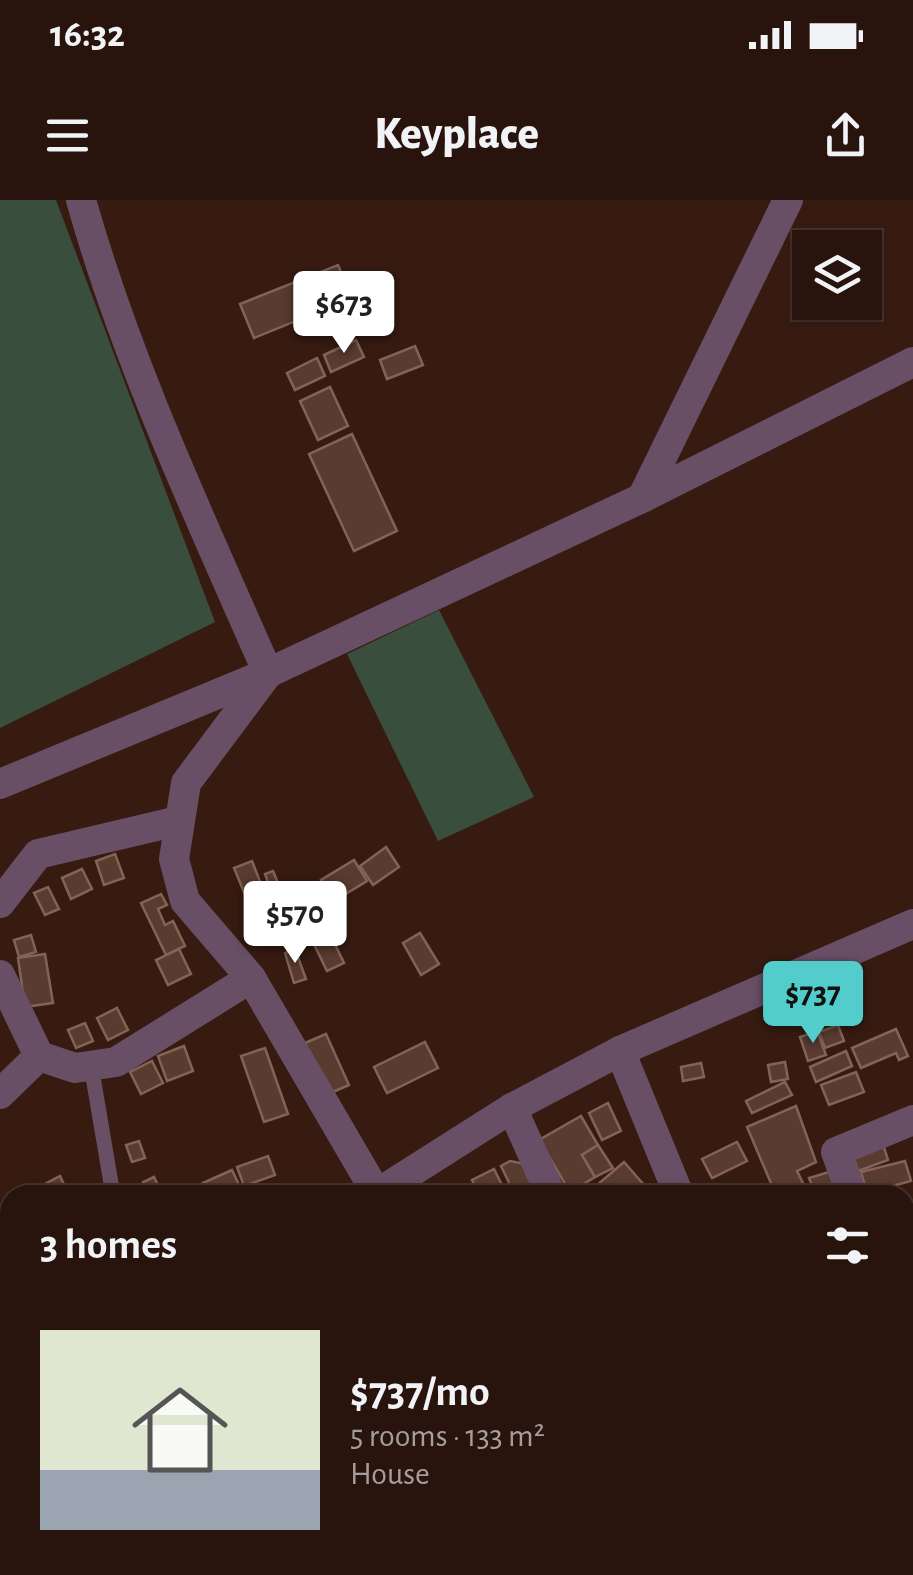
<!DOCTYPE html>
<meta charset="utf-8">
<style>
:root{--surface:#29140d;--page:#35211b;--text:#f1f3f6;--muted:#a59e9d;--line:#45332e;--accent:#53cdcb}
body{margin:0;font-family:"Alegreya Sans",sans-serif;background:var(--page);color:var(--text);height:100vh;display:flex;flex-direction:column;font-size:38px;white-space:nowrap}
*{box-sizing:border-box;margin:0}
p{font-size:32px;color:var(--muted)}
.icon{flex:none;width:55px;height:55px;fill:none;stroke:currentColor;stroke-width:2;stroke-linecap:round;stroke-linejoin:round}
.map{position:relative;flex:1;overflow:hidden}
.panel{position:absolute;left:0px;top:985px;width:915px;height:390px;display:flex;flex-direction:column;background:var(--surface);border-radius:30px 30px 0 0;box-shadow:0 2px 8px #0004,0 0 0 2px var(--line)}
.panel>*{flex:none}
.fabs{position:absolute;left:792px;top:30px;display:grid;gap:20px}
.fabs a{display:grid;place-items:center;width:90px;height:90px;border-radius:0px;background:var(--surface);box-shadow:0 2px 8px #0004,0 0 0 2px var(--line);font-size:50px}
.price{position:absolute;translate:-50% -85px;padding:0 22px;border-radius:10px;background:#fff;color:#222;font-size:32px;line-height:65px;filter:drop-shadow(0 2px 5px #0008)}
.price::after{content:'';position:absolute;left:50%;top:60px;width:30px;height:22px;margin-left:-15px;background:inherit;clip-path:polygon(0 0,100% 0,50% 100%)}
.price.selected{background:var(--accent);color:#111}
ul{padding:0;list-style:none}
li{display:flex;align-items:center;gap:30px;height:250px;padding:0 40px}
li+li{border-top:2px solid var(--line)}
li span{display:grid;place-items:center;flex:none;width:280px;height:200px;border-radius:0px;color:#555}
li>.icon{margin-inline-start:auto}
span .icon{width:120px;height:120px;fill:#fffc;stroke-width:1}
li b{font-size:42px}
h2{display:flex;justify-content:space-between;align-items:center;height:120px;padding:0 40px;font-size:42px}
.status{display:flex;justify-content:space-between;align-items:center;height:70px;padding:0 50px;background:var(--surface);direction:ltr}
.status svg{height:28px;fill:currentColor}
header{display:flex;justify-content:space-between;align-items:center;height:130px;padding:0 40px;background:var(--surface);font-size:45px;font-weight:800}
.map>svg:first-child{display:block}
.green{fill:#394e3d}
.building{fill:#593b30;stroke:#846357;stroke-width:2.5}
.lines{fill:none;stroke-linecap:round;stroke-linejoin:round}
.service{stroke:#694f66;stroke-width:15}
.minor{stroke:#694f66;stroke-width:30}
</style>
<div class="status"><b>16:32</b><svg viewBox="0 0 49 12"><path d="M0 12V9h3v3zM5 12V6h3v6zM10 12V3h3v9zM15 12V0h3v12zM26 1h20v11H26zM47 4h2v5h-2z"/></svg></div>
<header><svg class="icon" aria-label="menu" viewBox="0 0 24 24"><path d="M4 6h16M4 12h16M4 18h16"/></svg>Keyplace<svg class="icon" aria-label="share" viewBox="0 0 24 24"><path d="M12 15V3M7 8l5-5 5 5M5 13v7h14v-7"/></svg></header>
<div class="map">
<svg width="913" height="1375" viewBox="0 0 913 1375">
<rect width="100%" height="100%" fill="#371b11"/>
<g class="green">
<polygon points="0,0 56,0 215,422 0,528"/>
<polygon points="439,410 534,597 438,641 347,454"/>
</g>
<g class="building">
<polygon points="338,65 352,98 254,138 240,104"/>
<polygon points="356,140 364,157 331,172 324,155"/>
<polygon points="415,146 423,165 387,179 380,160"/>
<polygon points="317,158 325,176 295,190 287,173"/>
<polygon points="330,187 348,226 318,240 300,201"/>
<polygon points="352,234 397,331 354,351 309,254"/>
<polygon points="386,647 399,667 373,685 360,666"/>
<polygon points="115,654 124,678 104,685 96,661"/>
<polygon points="354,660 367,681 334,701 321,680"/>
<polygon points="252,661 268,702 251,709 234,668"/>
<polygon points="82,669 92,689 71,699 62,678"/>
<polygon points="273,671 281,690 272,694 265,674"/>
<polygon points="48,687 59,709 45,715 34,693"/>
<polygon points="161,694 167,705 158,709 165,725 173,721 185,746 166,755 141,703"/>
<polygon points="328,730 344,763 327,771 311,738"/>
<polygon points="420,733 439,764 421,775 403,743"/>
<polygon points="31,735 36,752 19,757 14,740"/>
<polygon points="179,749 191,774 168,785 156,760"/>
<polygon points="295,749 306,779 294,783 285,753"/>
<polygon points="45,754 53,803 25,807 18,758"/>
<polygon points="117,808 128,830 108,840 97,818"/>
<polygon points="85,823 93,841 76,848 68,830"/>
<polygon points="838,825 844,841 825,848 819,832"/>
<polygon points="896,829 908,856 899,860 896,853 861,868 852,848"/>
<polygon points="817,831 826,855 808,861 800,837"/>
<polygon points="326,834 349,885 328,894 305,843"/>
<polygon points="425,842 438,868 387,893 374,867"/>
<polygon points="184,846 193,871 167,881 158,856"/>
<polygon points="265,848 288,914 264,922 241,856"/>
<polygon points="846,851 852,866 816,882 810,867"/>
<polygon points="152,861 163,883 141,894 130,872"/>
<polygon points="785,862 788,879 771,882 768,865"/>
<polygon points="701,863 704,877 683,881 681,867"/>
<polygon points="856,872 864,892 829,905 821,885"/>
<polygon points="785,882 792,895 752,913 746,901"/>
<polygon points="608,903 621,931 602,940 589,913"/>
<polygon points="796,906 816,962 797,971 803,983 795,987 798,995 776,995 747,927"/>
<polygon points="581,916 598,945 582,955 595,977 570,992 539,940"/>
<polygon points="139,941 145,958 132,962 126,945"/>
<polygon points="737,942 747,961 712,978 702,959"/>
<polygon points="883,944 888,960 858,971 853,955"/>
<polygon points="598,945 613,968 595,977 582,955"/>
<polygon points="268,956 275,975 244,986 237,967"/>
<polygon points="510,961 525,964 537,995 515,995 501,966"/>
<polygon points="905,961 911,981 867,993 861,972"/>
<polygon points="624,962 651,993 649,995 606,995 597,985"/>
<polygon points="494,969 507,995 480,995 472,980"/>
<polygon points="232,970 241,989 228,995 208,995 203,983"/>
<polygon points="829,972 838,995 816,995 809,978"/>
<polygon points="60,976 69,995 48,995 43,985"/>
<polygon points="154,977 163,995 149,995 143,982"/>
<polygon points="10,1077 10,1102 0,1107 0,1083"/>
</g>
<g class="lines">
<polyline class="service" points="91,865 113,995"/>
<g class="minor">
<path d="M81,0C127,163 200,318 268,473L186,583L174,659L185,701L251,778L377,994"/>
<polyline points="642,298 788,0"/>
<polyline points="0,584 268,473 642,298 913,162"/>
<polyline points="0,703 38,654 178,621"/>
<polyline points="0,775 39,856 75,868 116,862 251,778"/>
<polyline points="620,851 679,995"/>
<polyline points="0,894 39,856"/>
<polyline points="512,908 551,995"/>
<polyline points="375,995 512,908 620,851 913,724"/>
<polyline points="852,995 836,952 913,920"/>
<polyline points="0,1158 10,1154"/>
<polyline points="0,1312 10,1334"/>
<polyline points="905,1313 913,1311"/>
<polyline points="905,1354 913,1359"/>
<polyline points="585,1365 590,1375"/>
<polyline points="23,1370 178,1371 198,1365"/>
<polyline points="692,1375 726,1365"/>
</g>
</g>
</svg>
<div class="fabs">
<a><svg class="icon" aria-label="layers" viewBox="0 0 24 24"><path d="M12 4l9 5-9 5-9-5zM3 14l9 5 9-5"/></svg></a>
</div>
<b class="price" style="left:344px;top:156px">$673</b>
<b class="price" style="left:295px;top:766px">$570</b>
<b class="price selected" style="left:813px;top:846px">$737</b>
<section class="panel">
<h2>3 homes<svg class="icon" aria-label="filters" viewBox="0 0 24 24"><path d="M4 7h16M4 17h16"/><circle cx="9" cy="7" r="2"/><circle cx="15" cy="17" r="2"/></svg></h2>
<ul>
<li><span style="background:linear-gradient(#dfe7d0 70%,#9aa5b1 0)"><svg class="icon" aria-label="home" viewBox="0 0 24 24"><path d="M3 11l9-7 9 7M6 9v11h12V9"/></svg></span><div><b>$737/mo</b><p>5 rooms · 133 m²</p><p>House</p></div></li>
</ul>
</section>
</div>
